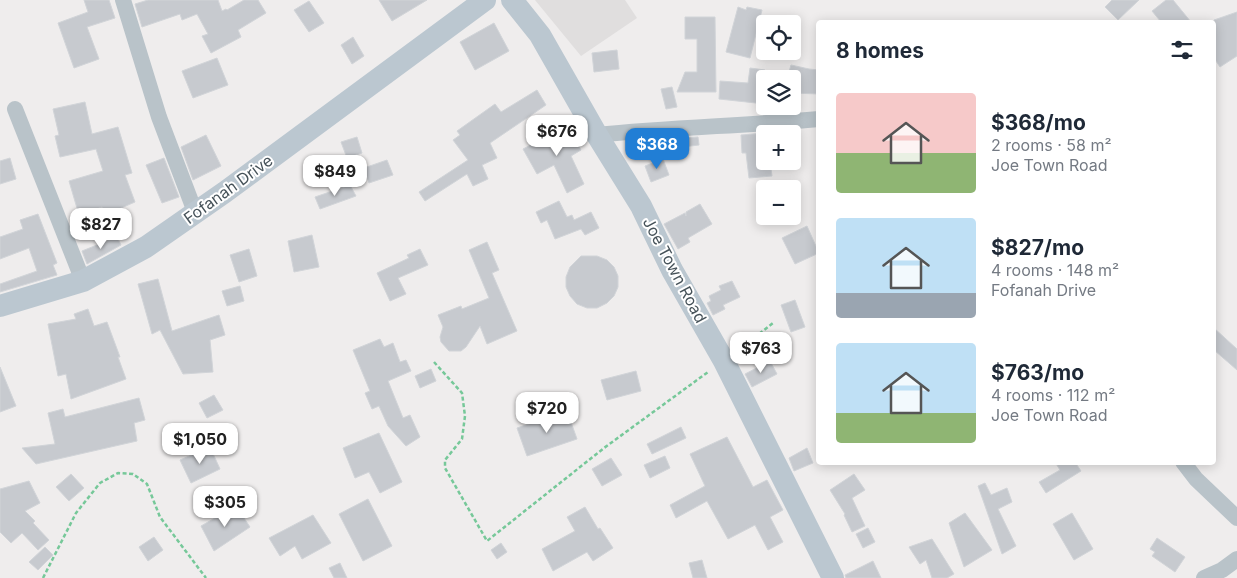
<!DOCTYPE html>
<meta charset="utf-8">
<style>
:root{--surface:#fff;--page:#f6f6f7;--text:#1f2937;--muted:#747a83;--accent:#217ed5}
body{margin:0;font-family:Inter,sans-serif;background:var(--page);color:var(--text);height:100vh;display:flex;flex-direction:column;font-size:19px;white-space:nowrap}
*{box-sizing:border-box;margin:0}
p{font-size:16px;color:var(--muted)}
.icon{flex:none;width:28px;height:28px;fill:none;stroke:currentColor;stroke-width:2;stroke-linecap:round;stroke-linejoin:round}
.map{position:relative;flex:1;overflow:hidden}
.details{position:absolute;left:816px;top:20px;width:400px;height:445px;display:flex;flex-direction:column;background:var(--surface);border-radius:5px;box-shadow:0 2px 12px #0003}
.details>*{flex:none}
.buttons{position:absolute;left:756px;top:15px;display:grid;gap:10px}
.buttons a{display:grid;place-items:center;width:45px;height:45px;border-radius:5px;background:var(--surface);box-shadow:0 2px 12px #0003;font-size:25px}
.price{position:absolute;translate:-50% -42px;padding:0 11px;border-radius:10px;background:#fff;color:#222;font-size:16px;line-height:32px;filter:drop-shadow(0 1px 2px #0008)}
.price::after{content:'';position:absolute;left:50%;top:30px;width:15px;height:11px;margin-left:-8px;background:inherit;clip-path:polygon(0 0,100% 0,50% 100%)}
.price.on{background:var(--accent);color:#fff}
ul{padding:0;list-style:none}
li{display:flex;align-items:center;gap:15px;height:125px;padding:0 20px}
li span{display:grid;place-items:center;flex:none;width:140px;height:100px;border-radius:5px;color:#555}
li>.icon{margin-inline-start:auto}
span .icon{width:60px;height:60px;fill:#fffc;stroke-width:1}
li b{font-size:21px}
h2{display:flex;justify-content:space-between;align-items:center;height:60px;padding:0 20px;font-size:21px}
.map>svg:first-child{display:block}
.education{fill:#e0dede}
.building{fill:#c7cacf;stroke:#d1d4d8}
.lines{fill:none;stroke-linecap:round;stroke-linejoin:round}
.path{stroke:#76c899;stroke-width:2.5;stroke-dasharray:4 2.5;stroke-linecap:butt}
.street{stroke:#b9c3c9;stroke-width:16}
.secondary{stroke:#bbc7d0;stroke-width:22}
.labels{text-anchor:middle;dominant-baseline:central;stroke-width:4;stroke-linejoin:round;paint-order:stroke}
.street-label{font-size:16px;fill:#465259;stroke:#fff}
</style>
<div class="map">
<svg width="1237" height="578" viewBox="0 0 1237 578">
<rect width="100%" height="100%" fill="#efeded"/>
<polygon class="education" points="535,0 625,0 637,18 581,56"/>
<g class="building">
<polygon points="84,0 109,0 115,18 87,27 99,59 74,68 58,23 88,12"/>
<polygon points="148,0 218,0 222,11 226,9 227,10 244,0 258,0 266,13 238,30 241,37 211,53 202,36 208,34 197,14 182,20 180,14 142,27 135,4"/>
<polygon points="379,0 427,0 392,21"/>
<polygon points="1112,0 1139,0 1118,20 1105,7"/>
<polygon points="1166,0 1173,0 1191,22 1161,22 1152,11"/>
<polygon points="309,1 324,23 309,32 294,10"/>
<polygon points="738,7 746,10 747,7 762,10 750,58 726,52"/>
<polygon points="1237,12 1237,56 1220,67 1214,58 1214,20"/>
<polygon points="685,17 715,17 716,92 677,92 685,72 697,72 697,39 685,39"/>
<polygon points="494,23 509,51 475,70 460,42"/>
<polygon points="353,37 364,56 352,64 341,45"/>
<polygon points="617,50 619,69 594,72 592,53"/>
<polygon points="217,58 228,85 193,98 182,71"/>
<polygon points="791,65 809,69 819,70 819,94 792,93 792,79 787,79"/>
<polygon points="750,68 765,70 765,104 719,99 720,81 748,83"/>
<polygon points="672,87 677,107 666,109 661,89"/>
<polygon points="537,90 546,105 490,143 497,158 482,165 488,179 473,186 467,174 425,201 419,192 468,160 453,140 460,135 457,131 495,104 501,112"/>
<polygon points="85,102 92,134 118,127 132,173 125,175 135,202 105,215 102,207 79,215 69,181 103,171 96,149 60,157 55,136 59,135 53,109"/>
<polygon points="567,126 581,150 571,156 584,184 567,193 554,165 537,174 523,149"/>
<polygon points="765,133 765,161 770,161 772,176 749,178 746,153 742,153 741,135"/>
<polygon points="206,135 221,166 193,180 181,147"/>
<polygon points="357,137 362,153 347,158 341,142"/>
<polygon points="698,137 699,145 682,147 682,138"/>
<polygon points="10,158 16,179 0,184 0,161"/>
<polygon points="164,158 179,197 162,203 146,165"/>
<polygon points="663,159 669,175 651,182 645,166"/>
<polygon points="387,160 393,175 369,183 364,168"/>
<polygon points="350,185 356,196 320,209 315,197"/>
<polygon points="559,201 567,217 572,215 574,220 591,212 599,228 585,235 581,229 555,239 547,220 541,223 536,212"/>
<polygon points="700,204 712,224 688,238 690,242 678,249 664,224 685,213 686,216 686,212"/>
<polygon points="38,214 57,263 53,265 57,275 0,292 0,284 37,271 29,248 0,259 0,237 23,229 20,220"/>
<polygon points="807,226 819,253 795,264 782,238"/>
<polygon points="312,235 319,267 294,272 288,241"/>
<polygon points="117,237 121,245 87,264 82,251"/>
<polygon points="487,242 499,270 492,273 517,331 487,344 480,326 466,347 461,351 449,351 441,342 440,337 443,327 438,315 461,306 462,309 489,298 469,250"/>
<polygon points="249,249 257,276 239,282 230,255"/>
<polygon points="420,249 428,265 398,278 406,294 390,301 377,273 409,258 407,255"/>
<polygon points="581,256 597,256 607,260 614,267 618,276 618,287 614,296 607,303 597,308 587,308 577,304 570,296 566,287 566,277 570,267"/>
<polygon points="158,279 172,331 219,315 225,335 210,340 213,372 183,374 160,330 152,334 138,284"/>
<polygon points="732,281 740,297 723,305 725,309 713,315 707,303 711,301 709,296 721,290 719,286"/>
<polygon points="240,286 244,301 227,306 222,291"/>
<polygon points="795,300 805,327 791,332 781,305"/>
<polygon points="88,309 94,326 107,322 120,357 118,357 126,379 71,399 66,374 58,376 48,324 76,319 74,314"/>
<polygon points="1214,328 1237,349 1237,370 1214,350"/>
<polygon points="380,339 384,347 393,343 400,362 406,360 411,371 388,381 403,418 410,415 420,437 406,446 388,426 379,406 372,409 365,393 370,391 353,350"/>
<polygon points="770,361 777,374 752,387 745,374"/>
<polygon points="0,367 16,406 0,412"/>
<polygon points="431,369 436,381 420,388 415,376"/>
<polygon points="636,371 641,391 607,400 601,380"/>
<polygon points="214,395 223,410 207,418 199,403"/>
<polygon points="139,398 145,420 134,423 137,441 36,464 22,448 55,444 48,413 63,409 65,417"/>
<polygon points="567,411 577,439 527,456 517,428"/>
<polygon points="681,427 686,438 652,454 647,444"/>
<polygon points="379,433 402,482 380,493 369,472 355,478 343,448"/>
<polygon points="727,437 753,487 767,480 783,510 770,517 783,542 768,550 755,525 728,539 707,501 676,518 670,505 705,486 690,454"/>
<polygon points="210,447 220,469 191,483 180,460"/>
<polygon points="807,448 813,463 794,471 789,458"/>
<polygon points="665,456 670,468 650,478 644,465"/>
<polygon points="611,458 622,475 602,486 592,469"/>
<polygon points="1055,462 1075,462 1081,471 1046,493 1039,482 1060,470"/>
<polygon points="71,474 84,488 69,501 56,487"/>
<polygon points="854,474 865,490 852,498 865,526 852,532 844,515 845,514 830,490"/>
<polygon points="29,481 40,503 25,511 35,521 33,523 49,540 38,550 22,533 11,543 0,532 0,489"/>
<polygon points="985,483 991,495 1007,488 1012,502 998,509 1016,546 1002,554 978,486"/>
<polygon points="368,499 392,546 363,561 339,514"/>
<polygon points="236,506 250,527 214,551 201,526"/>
<polygon points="585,507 598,529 600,528 613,548 593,561 587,552 553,571 542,549 575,531 567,517"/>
<polygon points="965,513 992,550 964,567 949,523"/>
<polygon points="1072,513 1093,549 1074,560 1053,524"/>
<polygon points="313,515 331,543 302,559 295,546 280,556 269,538"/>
<polygon points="868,528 875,542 863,548 856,534"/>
<polygon points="154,537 163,550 148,561 139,547"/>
<polygon points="1157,538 1185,557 1175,572 1152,556 1155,552 1150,549"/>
<polygon points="932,539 954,574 947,578 932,578 926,560 920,564 909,547"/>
<polygon points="501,543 507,552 497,559 491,550"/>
<polygon points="45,547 53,555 38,570 29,562"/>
<polygon points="702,560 707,578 693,578 689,563"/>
<polygon points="873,561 881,578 846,578 845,575"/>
<polygon points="340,563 347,578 334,578 329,568"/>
</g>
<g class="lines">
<g class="path">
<polyline points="739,350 773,323"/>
<polyline points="434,362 462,393 465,416 462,439 445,460 445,468 487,541 604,448 708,372"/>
<polyline points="43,578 76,513 100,483 118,473 133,474 147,484 160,517 206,578"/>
</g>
<g class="street">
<polyline points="123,0 159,117 195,212"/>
<polyline points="15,109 83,281"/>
<path d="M597,135C671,127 745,126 819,119"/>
<polyline points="1183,462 1196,479 1237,518"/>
<polyline points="1204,578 1222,570 1237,559"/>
</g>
<g class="secondary">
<polyline points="512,0 540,35 597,135 641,206 672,270 724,361 833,578"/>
<polyline points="0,306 83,281 146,247 225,192 485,0"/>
</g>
</g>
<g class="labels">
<g class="street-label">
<text transform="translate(228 189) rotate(-36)">Fofanah Drive</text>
<text transform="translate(675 270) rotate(62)">Joe Town Road</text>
</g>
</g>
</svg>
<div class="buttons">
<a><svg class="icon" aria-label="locate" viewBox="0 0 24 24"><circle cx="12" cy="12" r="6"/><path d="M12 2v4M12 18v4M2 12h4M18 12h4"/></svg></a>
<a><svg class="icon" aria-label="layers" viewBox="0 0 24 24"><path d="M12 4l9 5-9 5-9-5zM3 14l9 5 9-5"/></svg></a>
<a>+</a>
<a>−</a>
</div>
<b class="price" style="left:557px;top:157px">$676</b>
<b class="price on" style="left:657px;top:170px">$368</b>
<b class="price" style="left:335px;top:197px">$849</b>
<b class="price" style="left:101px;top:250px">$827</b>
<b class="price" style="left:761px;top:374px">$763</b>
<b class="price" style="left:547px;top:434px">$720</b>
<b class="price" style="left:200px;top:465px">$1,050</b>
<b class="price" style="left:225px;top:528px">$305</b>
<section class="details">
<h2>8 homes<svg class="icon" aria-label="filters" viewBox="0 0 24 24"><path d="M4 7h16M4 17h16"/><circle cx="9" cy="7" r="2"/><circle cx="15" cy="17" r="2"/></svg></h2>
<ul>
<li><span style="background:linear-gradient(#f6c9c9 60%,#8fb573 0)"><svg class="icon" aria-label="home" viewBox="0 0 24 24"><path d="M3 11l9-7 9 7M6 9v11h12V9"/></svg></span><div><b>$368/mo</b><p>2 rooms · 58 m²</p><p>Joe Town Road</p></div></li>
<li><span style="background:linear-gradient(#bfe0f5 75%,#9aa5b1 0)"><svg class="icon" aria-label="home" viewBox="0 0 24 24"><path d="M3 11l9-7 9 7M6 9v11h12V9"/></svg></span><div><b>$827/mo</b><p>4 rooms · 148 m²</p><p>Fofanah Drive</p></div></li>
<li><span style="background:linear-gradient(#bfe0f5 70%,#8fb573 0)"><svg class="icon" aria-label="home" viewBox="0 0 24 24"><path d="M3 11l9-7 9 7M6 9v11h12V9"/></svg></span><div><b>$763/mo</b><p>4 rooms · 112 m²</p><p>Joe Town Road</p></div></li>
</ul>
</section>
</div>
